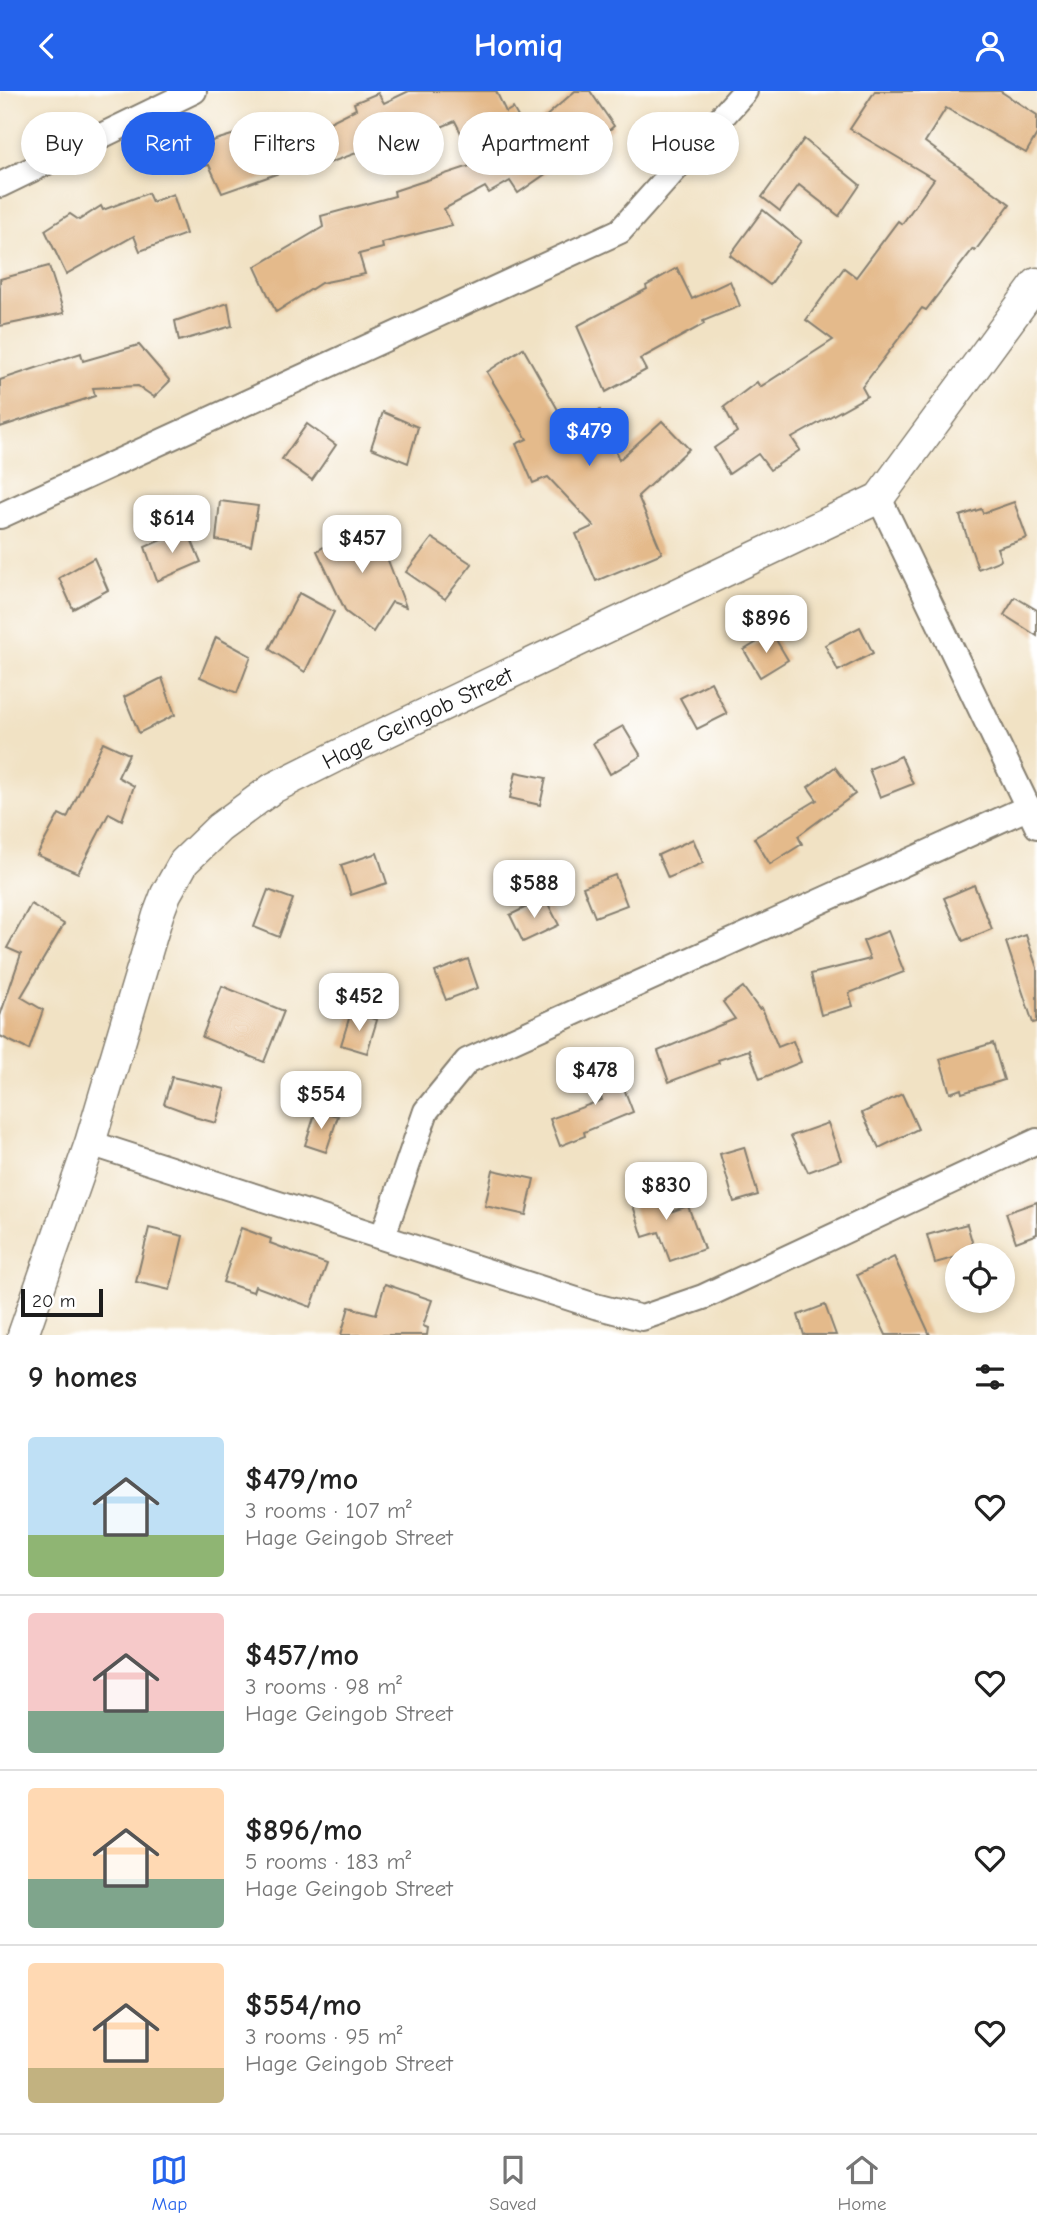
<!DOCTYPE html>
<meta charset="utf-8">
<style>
:root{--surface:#fff;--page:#f6f6f6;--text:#222;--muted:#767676;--line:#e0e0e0;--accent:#2563eb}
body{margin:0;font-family:"Comic Neue",sans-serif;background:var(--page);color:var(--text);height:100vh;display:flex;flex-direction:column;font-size:26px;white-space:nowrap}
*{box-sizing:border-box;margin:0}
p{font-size:23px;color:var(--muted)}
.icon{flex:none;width:38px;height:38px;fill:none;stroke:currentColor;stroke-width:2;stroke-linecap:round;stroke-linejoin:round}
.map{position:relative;height:1244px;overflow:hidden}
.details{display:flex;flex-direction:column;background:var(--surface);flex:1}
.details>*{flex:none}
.guide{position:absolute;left:21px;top:21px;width:996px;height:63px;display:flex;gap:14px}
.buttons{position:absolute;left:945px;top:1152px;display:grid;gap:14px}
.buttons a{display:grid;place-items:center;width:70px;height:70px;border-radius:50%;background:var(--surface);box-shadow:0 4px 10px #0003;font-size:35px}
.scale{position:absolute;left:21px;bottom:18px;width:82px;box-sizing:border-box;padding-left:7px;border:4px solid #1c1c1c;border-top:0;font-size:19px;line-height:24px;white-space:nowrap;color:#1c1c1c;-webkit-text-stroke:5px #fff;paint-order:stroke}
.price{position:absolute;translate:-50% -60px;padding:0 16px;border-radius:14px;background:#fff;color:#222;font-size:23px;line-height:46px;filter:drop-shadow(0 2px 4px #0008)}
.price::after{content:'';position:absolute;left:50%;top:42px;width:21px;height:16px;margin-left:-10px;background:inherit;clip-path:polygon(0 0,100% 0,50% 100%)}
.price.active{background:var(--accent);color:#fff}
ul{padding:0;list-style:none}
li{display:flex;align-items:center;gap:21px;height:175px;padding:0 28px}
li+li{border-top:2px solid var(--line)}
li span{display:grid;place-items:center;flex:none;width:196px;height:140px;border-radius:7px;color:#555}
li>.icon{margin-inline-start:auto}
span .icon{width:84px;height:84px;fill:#fffc;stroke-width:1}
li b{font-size:30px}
h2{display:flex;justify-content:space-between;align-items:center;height:84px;padding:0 28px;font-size:30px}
.tag{padding:0 24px;border-radius:32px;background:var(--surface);box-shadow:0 4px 10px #0003;font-size:24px;line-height:63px}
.tag.active{background:var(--accent);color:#fff}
header{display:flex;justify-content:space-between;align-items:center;height:91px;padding:0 28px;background:var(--accent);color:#fff;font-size:32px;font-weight:700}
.menu{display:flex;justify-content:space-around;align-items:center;height:98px;border-top:2px solid var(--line);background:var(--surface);font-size:19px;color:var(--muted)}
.menu a{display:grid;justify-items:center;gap:4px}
.menu .active{color:var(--accent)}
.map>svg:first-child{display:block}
.building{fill:#e4ba8b}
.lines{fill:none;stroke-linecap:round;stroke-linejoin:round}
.minor-casing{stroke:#867f70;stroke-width:28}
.tertiary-casing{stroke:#867f70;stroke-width:33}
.minor{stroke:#fff;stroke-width:24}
.tertiary{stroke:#fff;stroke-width:30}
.labels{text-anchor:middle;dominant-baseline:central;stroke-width:5;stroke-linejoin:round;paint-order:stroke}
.street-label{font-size:23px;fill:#1c1c1c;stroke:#fff}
</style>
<header><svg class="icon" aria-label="back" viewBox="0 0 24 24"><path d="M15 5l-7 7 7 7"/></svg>Homiq<svg class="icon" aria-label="person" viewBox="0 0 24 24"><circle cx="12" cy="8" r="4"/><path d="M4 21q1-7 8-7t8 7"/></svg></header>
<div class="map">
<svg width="1037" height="1244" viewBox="0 0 1037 1244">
<rect width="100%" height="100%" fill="#fff"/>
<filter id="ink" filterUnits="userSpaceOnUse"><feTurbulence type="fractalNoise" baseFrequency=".0143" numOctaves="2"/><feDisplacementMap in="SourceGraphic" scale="14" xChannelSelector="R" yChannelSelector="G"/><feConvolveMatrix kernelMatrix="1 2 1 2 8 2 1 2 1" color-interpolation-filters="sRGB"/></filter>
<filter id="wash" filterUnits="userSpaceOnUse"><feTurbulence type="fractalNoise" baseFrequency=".00686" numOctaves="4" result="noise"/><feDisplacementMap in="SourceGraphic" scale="28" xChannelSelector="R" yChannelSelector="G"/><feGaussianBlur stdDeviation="1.57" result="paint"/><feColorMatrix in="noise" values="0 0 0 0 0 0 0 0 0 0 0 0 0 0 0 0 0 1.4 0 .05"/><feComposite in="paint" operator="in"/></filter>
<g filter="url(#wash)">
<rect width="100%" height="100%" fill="#f1e2c4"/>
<g id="blocks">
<g class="building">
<polygon points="409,0 496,0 506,21 513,17 527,42 575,0 590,0 614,35 576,67 573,64 518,102 510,90 489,102 485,96 444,118 452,134 382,152 383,157 359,163 365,183 321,192 276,221 255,176 323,136 321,125 395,105 394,100 473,74 470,68 473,66 455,30 373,65 370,57 299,83 296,76 222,102 209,74 204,75 199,54 258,36 260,42 304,29 312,40 356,18 354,12 378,2 384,12"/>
<polygon points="875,0 1000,0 1037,24 1037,43 1026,62 946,17 925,51 1010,113 975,160 973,158 926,219 922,217 862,296 867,305 792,347 800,359 770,379 758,363 729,383 714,357 737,341 724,316 757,291 760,296 833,249 806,229 844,177 856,186 898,130 902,133 934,88 850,38"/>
<polygon points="804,48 860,94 839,125 799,94 780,120 762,106"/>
<polygon points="148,102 152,111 173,103 186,143 140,160 134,145 66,183 45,139 70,123 79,129 101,115 103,119"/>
<polygon points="763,119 801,150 770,194 730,164"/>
<polygon points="49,175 64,222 0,235 0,188"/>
<polygon points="677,177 692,208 730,190 740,215 703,230 704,233 640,268 646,279 606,301 577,235 647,198 646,195"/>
<polygon points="228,212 232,235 179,250 175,230"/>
<polygon points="139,254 170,290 154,306 138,295 93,297 95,305 0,336 0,289 81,262 83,270"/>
<polygon points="523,257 566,333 600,319 619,369 662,330 689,358 638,405 662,462 596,490 576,443 594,435 548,386 533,392 516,353 527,348 487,281"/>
<polygon points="383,321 418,336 408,372 371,357"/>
<polygon points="307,333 336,354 312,389 282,368"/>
<polygon points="220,410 258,415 251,455 216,449"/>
<polygon points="1014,411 1027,447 997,457 1001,469 978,478 960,425 981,418 983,422"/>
<polygon points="372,428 406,516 392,511 373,541 346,521 317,460"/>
<polygon points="179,441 188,441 201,471 157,490 145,456"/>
<polygon points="432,447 472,473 445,508 406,481"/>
<polygon points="94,467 108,499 73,518 59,487"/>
<polygon points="299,502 334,521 305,581 269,558"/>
<polygon points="1015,506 1037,519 1037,545 1004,524"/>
<polygon points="860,536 873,562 838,580 825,554"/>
<polygon points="772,542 788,569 760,586 744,559"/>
<polygon points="216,546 251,565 237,602 200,586"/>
<polygon points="162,587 175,624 139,642 124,606"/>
<polygon points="711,591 727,623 697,638 680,607"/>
<polygon points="623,635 641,665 610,683 593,652"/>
<polygon points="103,651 129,663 118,686 134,695 122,729 109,722 78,782 37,764 59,723 67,727"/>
<polygon points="901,665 913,693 880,706 869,678"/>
<polygon points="835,676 855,703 798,745 802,753 770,773 754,747 817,709 808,696"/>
<polygon points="516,681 546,687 540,714 510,707"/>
<polygon points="693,748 703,772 668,787 658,764"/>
<polygon points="377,762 387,792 351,804 341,774"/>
<polygon points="615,784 627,814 595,826 583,796"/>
<polygon points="974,794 992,838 963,850 944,807"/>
<polygon points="268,799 293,808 279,846 254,836"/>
<polygon points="545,807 559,834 523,851 510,824"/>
<polygon points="31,813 64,833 21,906 43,919 29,959 0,945 0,925 21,863 7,857"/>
<polygon points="888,840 904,881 849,902 853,915 821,924 811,883 870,868 863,850"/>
<polygon points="1026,844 1037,877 1037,931 1033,932 1006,851"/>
<polygon points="468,868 478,897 446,909 435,881"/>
<polygon points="222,895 284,920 264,971 202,946"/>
<polygon points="743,896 759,918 762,917 778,956 793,950 801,971 760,988 749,959 718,969 719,972 669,991 658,960 735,928 723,911"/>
<polygon points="351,921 377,929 367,962 341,954"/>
<polygon points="993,952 1004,989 962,1002 961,998 950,1002 940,968"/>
<polygon points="613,969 633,1021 584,1041 585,1045 560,1055 550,1028 602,1009 590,978"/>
<polygon points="172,986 225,998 216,1032 194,1026 194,1024 164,1013"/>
<polygon points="902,1003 918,1038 879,1057 862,1022"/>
<polygon points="316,1020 338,1025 326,1061 305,1054"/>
<polygon points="828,1032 841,1069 808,1081 791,1045"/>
<polygon points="744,1056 758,1104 734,1111 720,1063"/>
<polygon points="493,1079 534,1088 526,1124 485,1115"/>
<polygon points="660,1092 670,1121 688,1115 704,1158 670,1170 659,1141 643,1146 629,1102"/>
<polygon points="1037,1111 1037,1143 1016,1151 1006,1122"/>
<polygon points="967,1133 975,1161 957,1164 957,1166 935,1172 927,1144"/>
<polygon points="149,1137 183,1145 170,1199 136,1191"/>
<polygon points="241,1137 271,1148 270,1152 327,1173 311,1216 255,1195 253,1201 223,1191"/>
<polygon points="894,1166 930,1244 886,1244 857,1184"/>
<polygon points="385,1193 432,1209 423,1235 428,1237 427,1244 341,1244 349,1216 376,1223"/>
<polygon points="825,1214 836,1244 804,1244 798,1224"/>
</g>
</g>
</g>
<g filter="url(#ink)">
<use href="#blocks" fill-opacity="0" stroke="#867f70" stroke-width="2"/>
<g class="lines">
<g class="minor-casing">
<g id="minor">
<polyline points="0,94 194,0"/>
<polyline points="879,407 1037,735"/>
<polyline points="0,425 620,140 745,0"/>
<polyline points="90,1052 595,1215 642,1227 703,1206 1037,1050"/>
<polyline points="383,1145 426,1020 467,970 1029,716"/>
</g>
</g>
<g class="tertiary-casing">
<g id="tertiary">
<path id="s1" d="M23,1244L90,1052L158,824L166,803L184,771L219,737L273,697L347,660L879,407L1037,192"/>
</g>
</g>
<use href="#minor" class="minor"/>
<use href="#tertiary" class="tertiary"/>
</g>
</g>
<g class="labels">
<g class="street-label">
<text stroke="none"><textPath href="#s1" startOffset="777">Hage Geingob Street</textPath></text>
</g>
</g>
</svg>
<div class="buttons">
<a><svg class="icon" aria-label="locate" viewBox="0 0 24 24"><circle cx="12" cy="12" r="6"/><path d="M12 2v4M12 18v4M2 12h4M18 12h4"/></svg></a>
</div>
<div class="scale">20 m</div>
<b class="price active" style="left:589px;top:377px">$479</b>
<b class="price" style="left:172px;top:464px">$614</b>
<b class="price" style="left:362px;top:484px">$457</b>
<b class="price" style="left:766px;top:564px">$896</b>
<b class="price" style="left:534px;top:829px">$588</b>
<b class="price" style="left:359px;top:942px">$452</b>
<b class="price" style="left:595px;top:1016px">$478</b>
<b class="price" style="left:321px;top:1040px">$554</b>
<b class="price" style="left:666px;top:1131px">$830</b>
<div class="guide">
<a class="tag">Buy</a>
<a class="tag active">Rent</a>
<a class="tag">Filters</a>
<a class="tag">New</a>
<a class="tag">Apartment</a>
<a class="tag">House</a>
</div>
</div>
<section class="details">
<h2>9 homes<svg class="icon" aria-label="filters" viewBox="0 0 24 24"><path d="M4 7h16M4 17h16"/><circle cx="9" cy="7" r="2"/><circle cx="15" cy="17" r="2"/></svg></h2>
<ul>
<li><span style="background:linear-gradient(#bfe0f5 70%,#8fb573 0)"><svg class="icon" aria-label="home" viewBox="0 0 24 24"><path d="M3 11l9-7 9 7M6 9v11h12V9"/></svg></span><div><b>$479/mo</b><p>3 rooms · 107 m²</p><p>Hage Geingob Street</p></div><svg class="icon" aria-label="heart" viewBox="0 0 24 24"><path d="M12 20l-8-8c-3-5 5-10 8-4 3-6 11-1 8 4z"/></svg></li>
<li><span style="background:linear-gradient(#f6c9c9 70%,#7fa58c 0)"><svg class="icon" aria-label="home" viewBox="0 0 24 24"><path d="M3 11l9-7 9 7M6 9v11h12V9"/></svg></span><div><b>$457/mo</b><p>3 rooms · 98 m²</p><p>Hage Geingob Street</p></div><svg class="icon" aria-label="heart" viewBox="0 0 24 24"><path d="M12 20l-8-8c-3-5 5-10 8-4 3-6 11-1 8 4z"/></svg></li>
<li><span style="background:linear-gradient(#ffd9b3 65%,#7fa58c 0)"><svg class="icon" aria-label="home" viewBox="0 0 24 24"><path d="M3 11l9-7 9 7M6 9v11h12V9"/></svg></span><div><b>$896/mo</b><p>5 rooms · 183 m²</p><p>Hage Geingob Street</p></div><svg class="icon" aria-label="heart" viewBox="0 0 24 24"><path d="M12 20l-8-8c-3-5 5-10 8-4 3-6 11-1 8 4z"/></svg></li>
<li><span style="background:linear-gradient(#ffd9b3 75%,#c2b280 0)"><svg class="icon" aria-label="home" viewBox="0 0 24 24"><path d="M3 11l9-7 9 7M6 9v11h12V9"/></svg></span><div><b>$554/mo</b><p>3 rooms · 95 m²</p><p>Hage Geingob Street</p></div><svg class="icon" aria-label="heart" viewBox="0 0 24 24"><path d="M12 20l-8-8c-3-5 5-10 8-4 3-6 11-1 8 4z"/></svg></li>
</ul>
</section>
<nav class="menu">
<a class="active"><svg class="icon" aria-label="map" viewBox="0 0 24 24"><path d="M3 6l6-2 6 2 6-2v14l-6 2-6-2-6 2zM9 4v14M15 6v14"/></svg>Map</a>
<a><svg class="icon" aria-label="saved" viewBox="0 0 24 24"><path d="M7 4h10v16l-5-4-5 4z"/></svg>Saved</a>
<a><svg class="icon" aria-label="home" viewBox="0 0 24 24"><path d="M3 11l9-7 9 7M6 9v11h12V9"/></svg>Home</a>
</nav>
